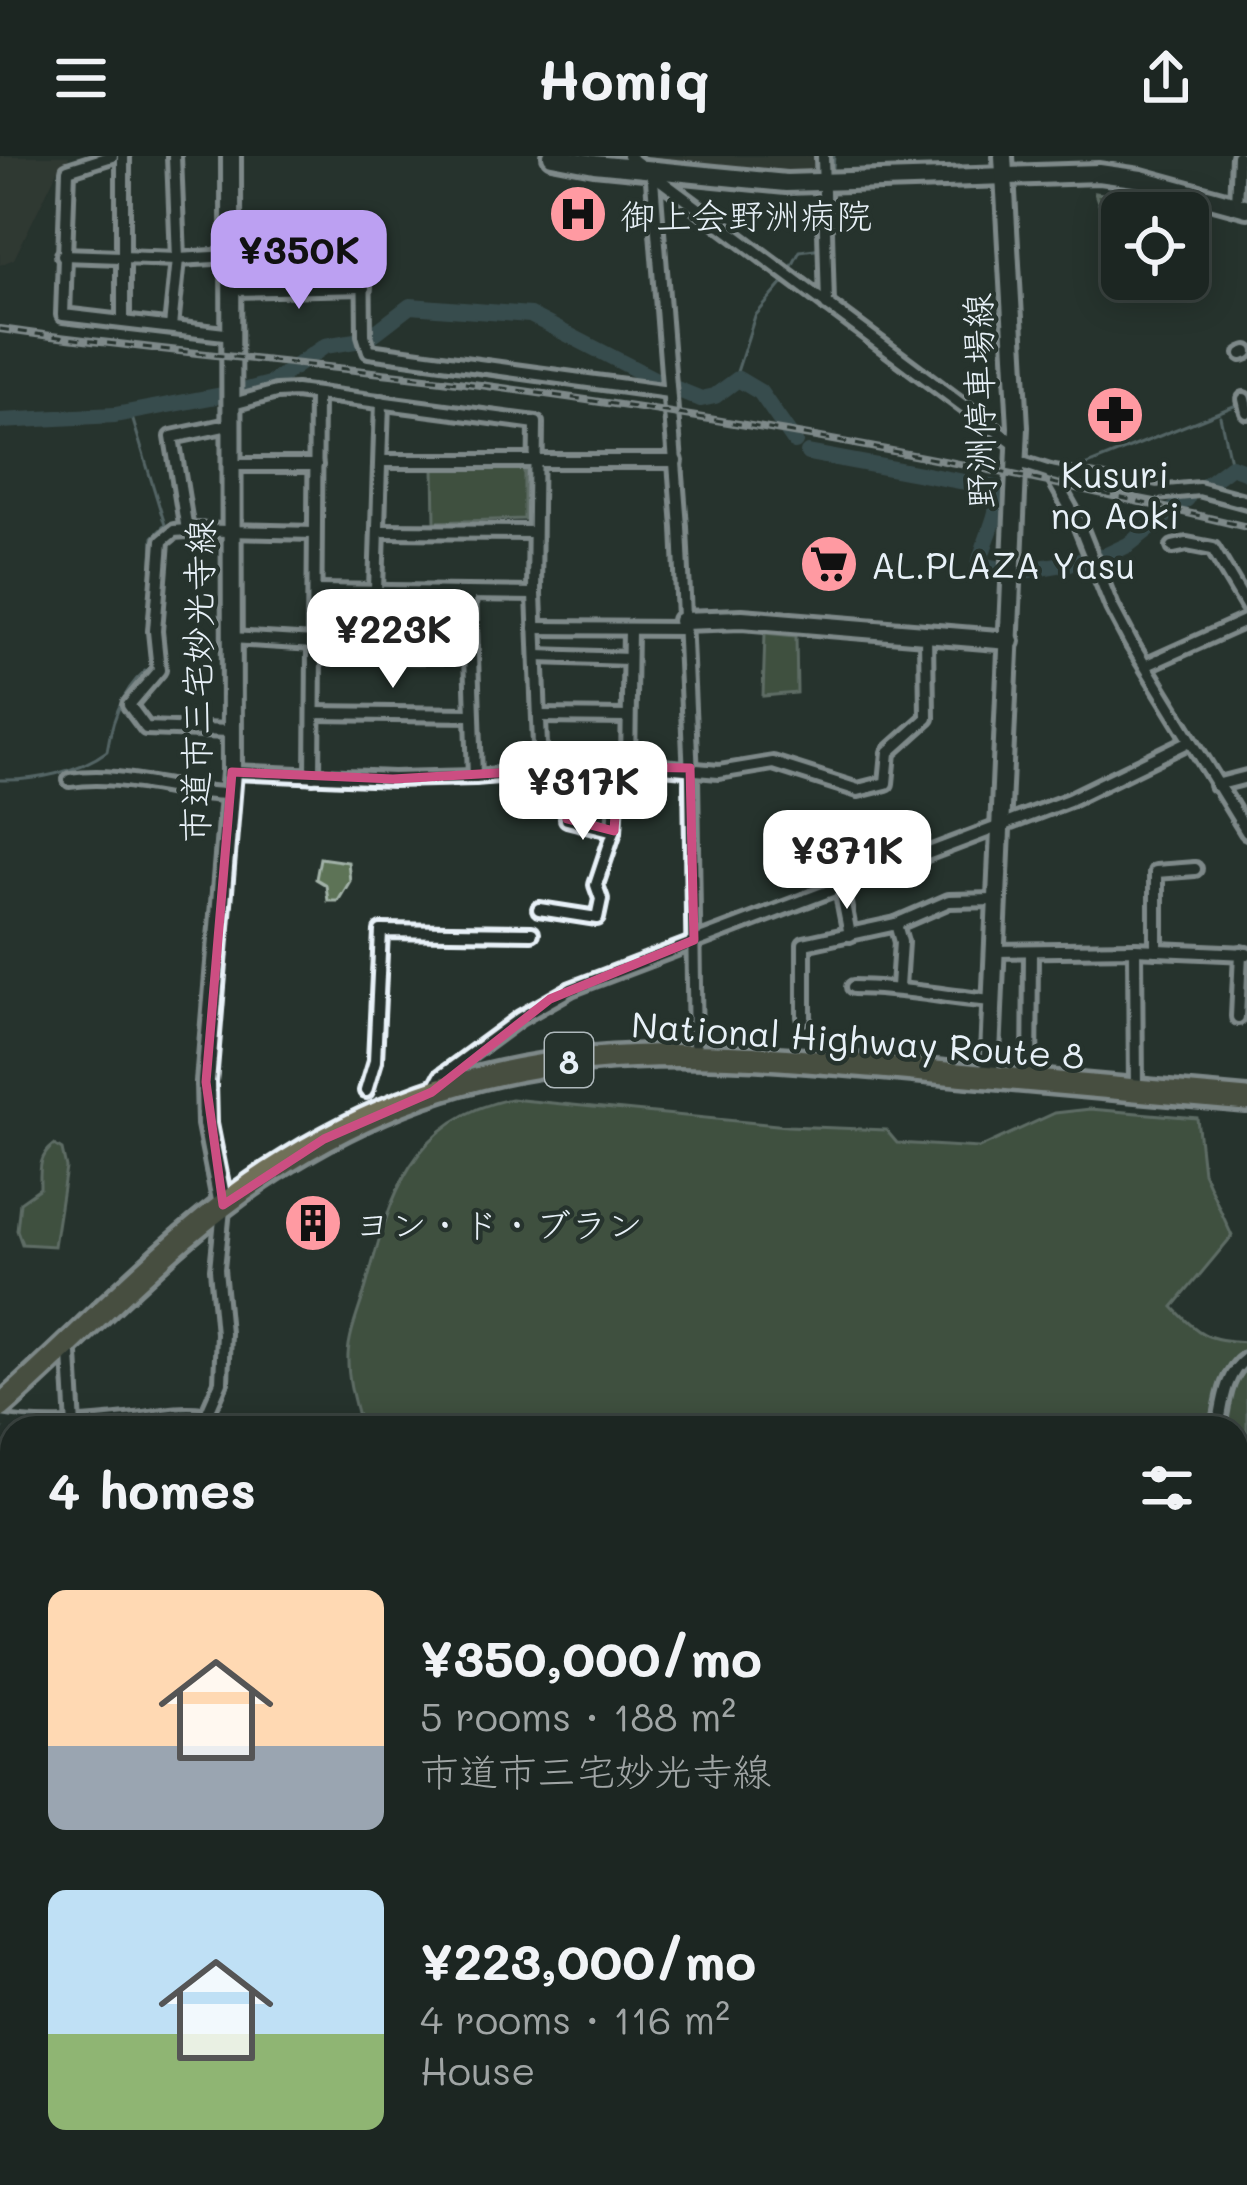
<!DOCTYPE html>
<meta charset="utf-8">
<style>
:root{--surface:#1c2622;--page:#252e2a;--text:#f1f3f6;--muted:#a0a5a5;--line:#3a4340;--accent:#bca0f2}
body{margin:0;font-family:Mali,"Klee One",sans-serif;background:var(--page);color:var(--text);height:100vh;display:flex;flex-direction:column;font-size:45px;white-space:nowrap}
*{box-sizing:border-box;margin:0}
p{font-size:39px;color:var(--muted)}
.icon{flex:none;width:66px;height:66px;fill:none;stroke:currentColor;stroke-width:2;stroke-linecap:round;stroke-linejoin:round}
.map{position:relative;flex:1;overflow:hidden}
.drawer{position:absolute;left:0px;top:1260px;width:1248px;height:771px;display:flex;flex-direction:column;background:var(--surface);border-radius:36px 36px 0 0;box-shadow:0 6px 30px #0003,0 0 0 3px var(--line)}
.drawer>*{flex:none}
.fabs{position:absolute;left:1101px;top:36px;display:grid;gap:24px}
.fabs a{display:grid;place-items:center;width:108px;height:108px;border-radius:18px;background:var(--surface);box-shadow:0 6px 30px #0003,0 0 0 3px var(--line);font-size:60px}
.price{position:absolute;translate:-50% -102px;padding:0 27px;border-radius:24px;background:#fff;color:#222;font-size:39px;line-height:78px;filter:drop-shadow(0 3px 6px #0008)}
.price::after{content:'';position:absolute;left:50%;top:72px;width:36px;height:27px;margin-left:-18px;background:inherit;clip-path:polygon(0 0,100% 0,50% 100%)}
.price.current{background:var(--accent);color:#111}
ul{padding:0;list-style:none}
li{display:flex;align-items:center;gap:36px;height:300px;padding:0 48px}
li span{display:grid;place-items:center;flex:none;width:336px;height:240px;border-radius:18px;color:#555}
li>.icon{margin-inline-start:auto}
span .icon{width:144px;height:144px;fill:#fffc;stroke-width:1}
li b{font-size:51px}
h2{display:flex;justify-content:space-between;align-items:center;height:144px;padding:0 48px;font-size:51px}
header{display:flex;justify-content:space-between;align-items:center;height:156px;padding:0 48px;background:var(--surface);font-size:54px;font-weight:700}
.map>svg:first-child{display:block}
.built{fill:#3a3f38}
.green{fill:#5d7357;stroke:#a2b2a8;stroke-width:3}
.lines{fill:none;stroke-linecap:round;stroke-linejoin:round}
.stream{stroke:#8ba1a8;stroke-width:3}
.river{stroke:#4d6b73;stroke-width:16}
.street-casing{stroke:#e8f1f8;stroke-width:20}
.secondary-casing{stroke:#e8f1f8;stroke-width:26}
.highway-casing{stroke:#e8f1f8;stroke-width:30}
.street{stroke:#26332d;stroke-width:10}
.secondary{stroke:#26332d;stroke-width:16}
.highway{stroke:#706f59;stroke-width:21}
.rail-casing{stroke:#e8f1f8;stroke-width:8}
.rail{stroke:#26332d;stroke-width:3;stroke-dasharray:9;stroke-linecap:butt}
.marked{fill:none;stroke:#cc4e82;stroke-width:9;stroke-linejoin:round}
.labels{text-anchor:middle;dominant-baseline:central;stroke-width:9;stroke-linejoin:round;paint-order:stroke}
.shield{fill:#26332d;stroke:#aeb8bb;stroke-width:3}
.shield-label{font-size:33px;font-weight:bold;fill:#e8f1f8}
.poi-label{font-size:36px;fill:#e8f1f8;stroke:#26332d;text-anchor:start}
.street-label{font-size:36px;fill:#e8f1f8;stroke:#26332d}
</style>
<header><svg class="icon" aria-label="menu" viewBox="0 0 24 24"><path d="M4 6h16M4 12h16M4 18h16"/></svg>Homiq<svg class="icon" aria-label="share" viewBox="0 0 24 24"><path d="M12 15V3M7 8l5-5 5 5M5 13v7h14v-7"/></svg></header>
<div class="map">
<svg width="1247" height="2029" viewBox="0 0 1247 2029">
<rect width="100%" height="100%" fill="#26332d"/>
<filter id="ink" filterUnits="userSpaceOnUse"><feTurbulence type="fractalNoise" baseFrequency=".00833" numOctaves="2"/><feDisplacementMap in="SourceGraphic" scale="24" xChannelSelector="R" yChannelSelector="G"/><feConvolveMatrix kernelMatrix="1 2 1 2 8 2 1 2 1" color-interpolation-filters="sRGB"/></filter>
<g filter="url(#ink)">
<g class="built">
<polygon points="0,0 69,0 66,10 60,9 14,103 0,109"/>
<polygon points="639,0 813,0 813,12 807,17 711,10"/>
<polygon points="0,1550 12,1551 12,1803 0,1801"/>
</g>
<g class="green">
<polygon points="1095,37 1160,45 1104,63"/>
<polygon points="524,309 524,363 435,366 434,312"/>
<polygon points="765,477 796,480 797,537 763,540"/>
<polygon points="320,702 348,706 350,725 338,745 328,745 326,729 316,723"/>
<path d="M511,943L787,970L886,974L897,987L979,992L1055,957L1090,953L1197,962L1203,1016L1232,1080L1173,1151C1200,1180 1207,1184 1247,1186V2029L385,2027L381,2019H1236V1272H361C355,1248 347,1224 348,1199C349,1176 361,1150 367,1127C390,1041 412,962 511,943Z"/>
<path d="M54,989L62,994L66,1012L54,1090L22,1088L17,1074L20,1046L40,1032C40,1014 38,1001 54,989Z"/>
<polygon points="0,1841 12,1851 12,2019 255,2019 262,2029 0,2029"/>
</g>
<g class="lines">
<g class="stream">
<polyline points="833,12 834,0"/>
<polyline points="830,78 831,39"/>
<polyline points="790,114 800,95 822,92"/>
<polyline points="735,222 755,160 784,126"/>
<polyline points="1220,260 1231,310"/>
<polyline points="1028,316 1049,321"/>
<polyline points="1070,316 1239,248"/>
<polyline points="997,332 1001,329"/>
<path d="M0,624C35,625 79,616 107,595C112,563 124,528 153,509L149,472L153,381L165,369L131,258"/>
</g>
<g class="river">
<polyline points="243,235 270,228 325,190 367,183 410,150 530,159 664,228 701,243 715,240 738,223 760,236 795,286"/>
<polyline points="0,265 115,259 222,239"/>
<path d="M808,297L997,332C1002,357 984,383 979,409L996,412"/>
<polyline points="1206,329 1231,310 1247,316"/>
<polyline points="1096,404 1128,389 1187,343"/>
<polyline points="1022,415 1087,404"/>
</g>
<g class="street-casing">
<g id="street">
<polyline points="112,0 68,14 63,159 233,179"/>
<polyline points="123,0 123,165"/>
<polyline points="628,0 1016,289"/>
<polyline points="823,0 827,149"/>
<polyline points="648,13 653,24 680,371 691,621 695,897"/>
<polyline points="1236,49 1238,0"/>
<polyline points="232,74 356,78 363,82 364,179 369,195 669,236"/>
<polyline points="63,99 178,103 232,100"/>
<polyline points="233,134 364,131"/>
<polyline points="171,171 178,103 174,0"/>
<polyline points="1242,198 1247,196"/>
<polyline points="1244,243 1247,256"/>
<polyline points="233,248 276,236 296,235 536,267 534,438 541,614"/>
<polyline points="381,305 676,305"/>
<polyline points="1016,305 1050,316 1156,337 1199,333 1247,346"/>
<polyline points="232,309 316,309"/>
<polyline points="1050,316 1078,366 1112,451 1131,487 1247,676"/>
<polyline points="187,374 172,281 233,268"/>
<polyline points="380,375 534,376"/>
<polyline points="1173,391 1187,388 1213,393 1247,450"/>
<polyline points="376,434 382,246"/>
<polyline points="316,435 534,438"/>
<polyline points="469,439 475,621"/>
<polyline points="535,472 682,473"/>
<polyline points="231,482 314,487"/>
<polyline points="315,498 470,500"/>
<polyline points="537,500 629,503"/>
<polyline points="1147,509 1247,464"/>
<polyline points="314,557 471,559"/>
<polyline points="540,560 627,561"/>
<polyline points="230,575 146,572 129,549 159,514 155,475 162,385 174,375 187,374 314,377"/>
<polyline points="628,608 630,473"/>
<polyline points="568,613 567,663 614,675"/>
<polyline points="232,616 393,623 475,621 628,608 719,616 773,607 858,634 886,627 889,596 927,562 926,477"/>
<polyline points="313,620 316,239"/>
<path d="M70,624C123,615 176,638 230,638"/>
<polyline points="1216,629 1247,621"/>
<polyline points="841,732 850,779"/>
<polyline points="539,753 597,762 601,743 596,729 614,675 618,611"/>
<polyline points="896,768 901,786 898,831"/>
<polyline points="1135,793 1136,934"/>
<polyline points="1156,794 1156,716 1195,713"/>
<polyline points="994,795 1135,793 1247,798"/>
<path d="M853,831C900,831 945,841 992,845"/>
<polyline points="804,861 804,788 896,768 949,745 995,744"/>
<polyline points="1238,861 1241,797"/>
<polyline points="1030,923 1031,795"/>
<polyline points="435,931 441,920 520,862 571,833 1069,644 1190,585"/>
<polyline points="366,935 375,905 381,775 532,777"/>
<polyline points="66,1193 70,1198 74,1272"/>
<path d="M0,1266C42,1274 94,1269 136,1264C159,1261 180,1256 203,1259"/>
<polyline points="201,1272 221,1226 223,1177 217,1113 223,1053"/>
<path d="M1218,1272C1223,1247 1224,1218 1247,1202"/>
<polyline points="0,1285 13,1269"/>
<polyline points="1236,1350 1247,1354"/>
<polyline points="0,1524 12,1521"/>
</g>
</g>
<g class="secondary-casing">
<g id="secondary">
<polyline points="552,0 594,8 786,27 1099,17 1141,23 1247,52"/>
<polyline points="682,465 742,463 1010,485"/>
<polyline points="989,921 1018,271 1003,0"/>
<polyline points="223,1049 207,968 206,926 232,616 231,0"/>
</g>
</g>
<g class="highway-casing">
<path id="highway" d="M0,1251C94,1168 181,1069 289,1004C497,876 681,893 913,914C1024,924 1136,934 1247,944"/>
</g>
<use href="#street" class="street"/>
<use href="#secondary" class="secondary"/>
<use href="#highway" class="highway"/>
<g class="rail-casing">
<path id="rail" d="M0,173C147,194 295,206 442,224C713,259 982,307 1247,371"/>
</g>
<use href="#rail" class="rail"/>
</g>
</g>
<path d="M0 0H1247V2029H0ZM618,611L690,612L694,784L550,843L432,936L324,983L223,1049L206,926L232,616L393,623L568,613L567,663L614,675Z" fill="#26332d" fill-opacity=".55" fill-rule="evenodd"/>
<path class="marked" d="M618,611L690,612L694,784L550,843L432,936L324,983L223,1049L206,926L232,616L393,623L568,613L567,663L614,675Z"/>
<defs>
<g id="hospital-disc" transform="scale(3)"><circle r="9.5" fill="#ff9aa2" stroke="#26332d"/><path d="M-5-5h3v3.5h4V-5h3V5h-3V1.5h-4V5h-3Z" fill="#111"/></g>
<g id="pharmacy-disc" transform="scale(3)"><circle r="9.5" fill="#ff9aa2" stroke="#26332d"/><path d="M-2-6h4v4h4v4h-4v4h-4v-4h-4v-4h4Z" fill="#111"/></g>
<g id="supermarket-disc" transform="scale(3)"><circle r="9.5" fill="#ff9aa2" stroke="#26332d"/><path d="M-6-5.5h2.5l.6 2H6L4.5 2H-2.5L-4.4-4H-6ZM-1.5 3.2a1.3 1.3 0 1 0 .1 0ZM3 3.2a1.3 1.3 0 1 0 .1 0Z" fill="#111"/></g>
<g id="building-disc" transform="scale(3)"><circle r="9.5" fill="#ff9aa2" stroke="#26332d"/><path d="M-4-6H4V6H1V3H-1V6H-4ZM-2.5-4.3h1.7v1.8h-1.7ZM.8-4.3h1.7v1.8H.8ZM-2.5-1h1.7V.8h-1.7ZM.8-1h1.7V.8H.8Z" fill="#111"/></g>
</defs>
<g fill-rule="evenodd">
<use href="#hospital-disc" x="578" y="58"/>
<use href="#pharmacy-disc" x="1115" y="259"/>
<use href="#supermarket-disc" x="829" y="408"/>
<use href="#building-disc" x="313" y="1067"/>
</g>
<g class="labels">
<rect class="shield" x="545" y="877" width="48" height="54" rx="9"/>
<g class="shield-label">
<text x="569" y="904">8</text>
</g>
<g class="poi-label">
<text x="620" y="58">御上会野洲病院</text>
<text x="1115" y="317" text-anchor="middle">Kusuri<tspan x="1115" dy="41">no Aoki</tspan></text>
<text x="871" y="408">AL.PLAZA Yasu</text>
<text x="355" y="1067">ヨン・ド・ブラン</text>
</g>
<g class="street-label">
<text transform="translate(978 245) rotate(-91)">野洲停車場線</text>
<text transform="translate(196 525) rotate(-89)">市道市三宅妙光寺線</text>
<text transform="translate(858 883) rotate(4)">National Highway Route 8</text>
</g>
</g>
</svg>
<div class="fabs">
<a><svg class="icon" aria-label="locate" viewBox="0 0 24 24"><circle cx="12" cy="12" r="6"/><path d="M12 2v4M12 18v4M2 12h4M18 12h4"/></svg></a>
</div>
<b class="price current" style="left:299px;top:156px">¥350K</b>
<b class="price" style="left:393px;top:535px">¥223K</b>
<b class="price" style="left:583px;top:687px">¥317K</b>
<b class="price" style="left:847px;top:756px">¥371K</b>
<section class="drawer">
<h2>4 homes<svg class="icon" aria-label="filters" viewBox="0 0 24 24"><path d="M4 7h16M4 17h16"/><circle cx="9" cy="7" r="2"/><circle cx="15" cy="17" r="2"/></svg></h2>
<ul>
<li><span style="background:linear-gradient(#ffd9b3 65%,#9aa5b1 0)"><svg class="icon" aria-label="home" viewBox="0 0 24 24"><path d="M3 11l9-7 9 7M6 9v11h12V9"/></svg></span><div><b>¥350,000/mo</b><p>5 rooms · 188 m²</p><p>市道市三宅妙光寺線</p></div></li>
<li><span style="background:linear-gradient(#bfe0f5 60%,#8fb573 0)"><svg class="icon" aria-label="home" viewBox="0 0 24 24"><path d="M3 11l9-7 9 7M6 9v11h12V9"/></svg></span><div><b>¥223,000/mo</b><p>4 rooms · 116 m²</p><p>House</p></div></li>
</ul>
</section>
</div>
